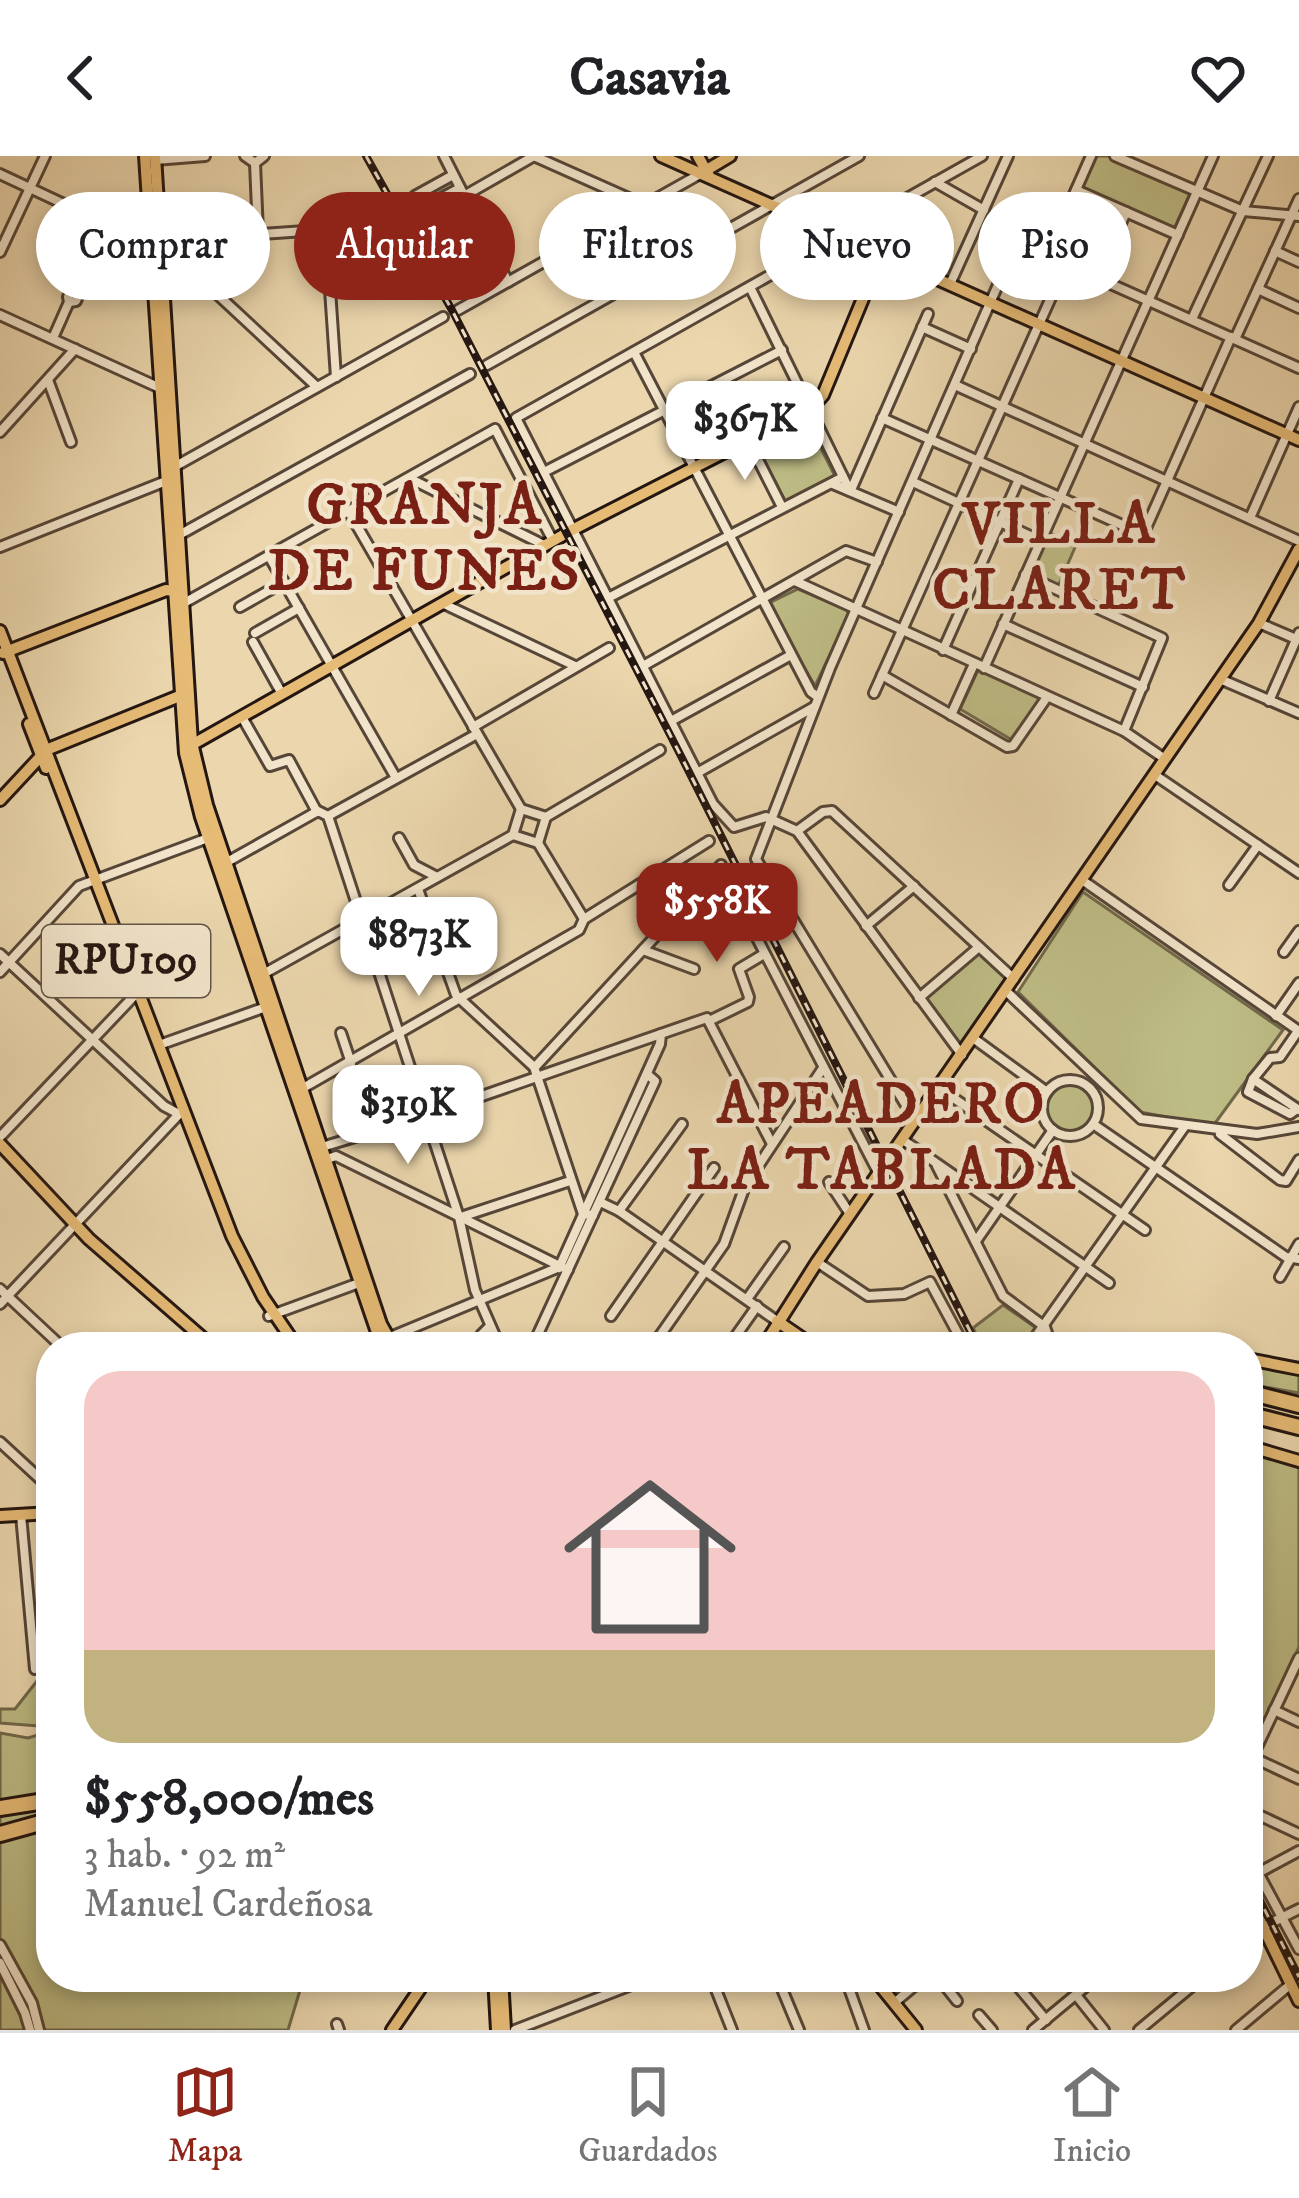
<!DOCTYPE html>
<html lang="es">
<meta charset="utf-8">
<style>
:root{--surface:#fff;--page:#f6f6f6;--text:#202124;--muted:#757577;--line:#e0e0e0;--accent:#8f2418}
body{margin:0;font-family:"IM FELL DW Pica",serif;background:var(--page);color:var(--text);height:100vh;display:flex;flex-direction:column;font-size:45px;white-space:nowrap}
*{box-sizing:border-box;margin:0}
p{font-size:39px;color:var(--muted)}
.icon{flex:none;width:66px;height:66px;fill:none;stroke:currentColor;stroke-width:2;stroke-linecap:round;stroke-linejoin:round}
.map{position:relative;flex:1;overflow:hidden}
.drawer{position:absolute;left:36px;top:1176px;width:1227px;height:660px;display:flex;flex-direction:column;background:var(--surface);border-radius:48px;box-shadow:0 6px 18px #0003}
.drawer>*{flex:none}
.banner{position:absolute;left:36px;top:36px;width:1227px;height:108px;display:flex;gap:24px}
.price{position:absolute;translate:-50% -102px;padding:0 27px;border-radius:24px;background:#fff;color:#222;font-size:39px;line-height:78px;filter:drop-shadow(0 3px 6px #0008)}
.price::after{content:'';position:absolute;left:50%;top:72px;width:36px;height:27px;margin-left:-18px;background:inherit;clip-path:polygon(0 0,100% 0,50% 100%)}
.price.active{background:var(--accent);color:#fff}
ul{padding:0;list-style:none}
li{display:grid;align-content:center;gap:24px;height:636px;padding:0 48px}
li+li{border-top:3px solid var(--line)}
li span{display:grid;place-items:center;height:372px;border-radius:36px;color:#555}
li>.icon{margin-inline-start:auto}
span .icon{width:216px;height:216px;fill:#fffc;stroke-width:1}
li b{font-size:51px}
.pill{padding:0 42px;border-radius:54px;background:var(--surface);box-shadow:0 6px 18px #0003;font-size:42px;line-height:108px}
.pill.active{background:var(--accent);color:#fff}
header{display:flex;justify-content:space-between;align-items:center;height:156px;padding:0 48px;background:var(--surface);font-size:54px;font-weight:800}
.dock{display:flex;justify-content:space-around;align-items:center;height:168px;border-top:3px solid var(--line);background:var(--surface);font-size:33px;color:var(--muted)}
.dock a{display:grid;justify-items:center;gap:6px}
.dock .active{color:var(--accent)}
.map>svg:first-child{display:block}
.green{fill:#bebc85;stroke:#71694b;stroke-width:3}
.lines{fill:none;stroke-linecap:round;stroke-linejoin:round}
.minor-casing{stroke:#564638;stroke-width:14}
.major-casing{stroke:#241611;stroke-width:16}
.highway-casing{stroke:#241611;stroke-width:20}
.minor{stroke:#f2e4ca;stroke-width:8}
.major{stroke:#e6bb76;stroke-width:10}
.highway{stroke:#e6bb76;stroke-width:14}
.rail-casing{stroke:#241611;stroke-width:8}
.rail{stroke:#f2e4ca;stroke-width:3;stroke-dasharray:9;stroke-linecap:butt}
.labels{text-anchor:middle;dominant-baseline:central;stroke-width:9;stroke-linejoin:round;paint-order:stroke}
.shield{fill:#f2e4ca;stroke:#625448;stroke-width:3}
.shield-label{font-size:42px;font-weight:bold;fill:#241611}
.district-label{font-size:57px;font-weight:bold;letter-spacing:3px;fill:#7a1f14;stroke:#f2e4ca}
</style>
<header><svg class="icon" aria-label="back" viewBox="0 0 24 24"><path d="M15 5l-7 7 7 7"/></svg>Casavia<svg class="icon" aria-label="heart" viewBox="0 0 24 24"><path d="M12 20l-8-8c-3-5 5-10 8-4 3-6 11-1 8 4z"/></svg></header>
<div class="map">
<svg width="1299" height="1874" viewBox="0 0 1299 1874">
<rect width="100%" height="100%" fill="#ebd6ad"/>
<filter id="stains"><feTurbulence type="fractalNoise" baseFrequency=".00167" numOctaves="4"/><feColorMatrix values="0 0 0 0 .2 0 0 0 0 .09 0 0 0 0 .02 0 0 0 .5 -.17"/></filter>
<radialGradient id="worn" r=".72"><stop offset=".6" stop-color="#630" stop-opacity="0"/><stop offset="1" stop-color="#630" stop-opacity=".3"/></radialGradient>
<g class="green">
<polygon points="1096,0 1119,0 1192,33 1174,73 1082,31"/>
<polygon points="806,263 836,322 786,347 756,288"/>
<polygon points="1046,375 1076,389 1057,433 1027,419"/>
<polygon points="798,433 847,454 849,459 815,530 767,448"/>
<polygon points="979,512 1041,541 1012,584 960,553"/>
<polygon points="1083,736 1283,874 1213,970 1140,956 1018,836"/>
<polygon points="979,794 1008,822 960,891 923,841"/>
<circle cx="1070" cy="952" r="25"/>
<polygon points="1003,1149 1039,1174 1032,1183 980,1185 973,1172"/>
<polygon points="1248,1207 1299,1218 1299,1237 1248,1228"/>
<polygon points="1248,1296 1299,1311 1299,1491 1248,1598"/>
<polygon points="37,1525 51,1528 51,1571 0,1567 0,1553 15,1553"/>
<polygon points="0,1577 28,1582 41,1578 51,1582 51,1821 304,1821 288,1874 0,1874"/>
</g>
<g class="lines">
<g class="minor-casing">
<g id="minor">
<polyline points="245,0 255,7 264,0"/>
<polyline points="444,0 508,126"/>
<polyline points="534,0 644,49"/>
<polyline points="1115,0 1243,55 1299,60"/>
<polyline points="155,4 205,0"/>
<polyline points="255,7 258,77"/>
<polyline points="0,18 145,86 393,69"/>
<polyline points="935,26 984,54"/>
<polyline points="1076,34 1178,79"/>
<polyline points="415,40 453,19"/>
<polyline points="464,40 534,0"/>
<polyline points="421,53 460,32"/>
<polyline points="326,75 336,221"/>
<polyline points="161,86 317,231"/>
<polyline points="1275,95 1299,106"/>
<polyline points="0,96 45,0"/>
<polyline points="1047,99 1091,0"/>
<polygon points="90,102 92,108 76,145 69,146 68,141 85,103"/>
<polyline points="1097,121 1126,56"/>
<polyline points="329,127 372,124"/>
<polyline points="950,128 1008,0"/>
<polyline points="750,131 850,335"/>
<polyline points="1258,133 1299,152"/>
<polyline points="458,154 700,18"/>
<polyline points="0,159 160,232"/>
<polyline points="1192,163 1268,0"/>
<polyline points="922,171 971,193"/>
<polyline points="53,182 69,146"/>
<polyline points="1235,183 1299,43"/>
<polyline points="634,196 811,536 818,541"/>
<polyline points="487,209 859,0"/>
<polyline points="48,224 71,286"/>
<polyline points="955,229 1299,385"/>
<polyline points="882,262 1140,377 1146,372 1231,181"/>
<polyline points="0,276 75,193"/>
<polyline points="748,284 782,351"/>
<polyline points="174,311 443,161"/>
<polyline points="544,316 782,194"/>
<polyline points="411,323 544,389"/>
<polyline points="913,326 1041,385"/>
<polyline points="833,328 899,356"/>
<polyline points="851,334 928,158"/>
<polyline points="349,356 521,653"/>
<polyline points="1250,362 1299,251"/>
<polyline points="179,379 470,218"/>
<polyline points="0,391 166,325"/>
<polyline points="269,400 396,622"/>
<polyline points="1025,419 1162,482 1124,575"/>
<polyline points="795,425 1124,575 1165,603"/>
<polyline points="608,442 843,321"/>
<polyline points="184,447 495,273 553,385"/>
<polyline points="444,448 575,510"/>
<polyline points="240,451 284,426"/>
<polyline points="1259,467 1296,483"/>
<polyline points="1003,468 1143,531"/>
<polyline points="255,477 299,452"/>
<polyline points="253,486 282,538"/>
<polyline points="943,494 1019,323"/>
<polyline points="643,510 846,395 877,406"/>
<polyline points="984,512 1213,0"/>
<polyline points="882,519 1007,591 1013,590 1047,541"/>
<polyline points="1220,523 1299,557"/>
<polyline points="874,537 1066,108"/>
<polyline points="1269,545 1299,477"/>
<polyline points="951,559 974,508"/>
<polyline points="242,561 270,610 289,604 317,656"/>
<polyline points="671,565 791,499"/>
<polyline points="473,571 609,492"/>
<polyline points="697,617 814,551"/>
<polyline points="1155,619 1299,717"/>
<polygon points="521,653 546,661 538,687 513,679"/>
<polyline points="328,660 459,1061 475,1134 500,1191"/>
<polyline points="546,661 660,594"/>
<polyline points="797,675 823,656 832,655 1014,823"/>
<polyline points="399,682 414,709 437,721"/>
<polyline points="538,687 584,763"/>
<polyline points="227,706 318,655 328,660 477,578"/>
<polyline points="1082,724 1299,875"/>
<polyline points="1229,729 1258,689"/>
<polyline points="418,733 456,839 534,911 583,1058 593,1059"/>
<polyline points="744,757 878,1016"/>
<polyline points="866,770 914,730"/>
<polyline points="643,794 694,813"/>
<polyline points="1284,796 1299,775"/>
<polyline points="0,798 164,950 179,958"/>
<polyline points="0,816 79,730 208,682"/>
<polyline points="265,817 513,679"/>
<polyline points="1006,835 1141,963 1257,978 1299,971"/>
<polyline points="919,842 979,791"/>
<polyline points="1276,860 1299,827"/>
<polyline points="711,864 748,846 749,841 739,813 764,798"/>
<polyline points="1298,875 1280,901 1270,902 1253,923 1299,954"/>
<polyline points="341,877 351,907"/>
<polyline points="973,882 1047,936"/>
<polyline points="159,889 266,851"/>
<polyline points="962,899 797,675 766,661 734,671 713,648 516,262 982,0"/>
<polyline points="535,911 721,709"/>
<polyline points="1253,923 1248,936 1290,958 1297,953"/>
<circle cx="1070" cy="952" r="28"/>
<polyline points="303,932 579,774 584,763 709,685"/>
<polyline points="939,932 1145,1074"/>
<polyline points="915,964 756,703 830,512 1015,90 1021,88 1299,212"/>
<polyline points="1093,968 1286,1101 1299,1103"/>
<polyline points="1220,978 1280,1024 1286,1025 1299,1004"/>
<polyline points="0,981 134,840"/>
<polyline points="903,984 1109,1127"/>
<polyline points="322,991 427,959 707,862 772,988"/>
<polyline points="327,1003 336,1000 568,1114"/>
<polyline points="937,1010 1003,1140 1045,1171 1049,1183 1056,1187"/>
<polyline points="829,1026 850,1058"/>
<polyline points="600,1046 619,1055 777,1165"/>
<polyline points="619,1055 682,968"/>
<polyline points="461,1061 570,1025"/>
<polyline points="976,1085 1053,974"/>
<polyline points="817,1106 868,1140 904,1138 930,1126 965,1191"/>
<polyline points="559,1112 660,888 661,878"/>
<polyline points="1280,1121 1299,1088"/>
<polyline points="0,1133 62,1191"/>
<polyline points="747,1143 784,1091"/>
<polyline points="0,1148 183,954"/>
<polyline points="269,1160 359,1127"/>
<polyline points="611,1160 714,1012"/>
<polyline points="388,1182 557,1112"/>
<polyline points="1031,1187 1185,970"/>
<polyline points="483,1191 481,1179 490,1170"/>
<polyline points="532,1191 655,925 647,918"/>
<polyline points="652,1191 724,1088 745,1030 823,912"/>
<polyline points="728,1191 757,1150"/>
<polyline points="0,1286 51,1333"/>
<polyline points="21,1359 35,1513"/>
<polyline points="34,1497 51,1499"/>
<polyline points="1274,1554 1299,1566"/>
<polyline points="1252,1601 1299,1623"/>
<polyline points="1248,1610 1299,1502"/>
<polyline points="1248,1654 1299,1678"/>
<polyline points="1248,1698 1299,1793"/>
<polyline points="1258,1717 1299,1695"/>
<polyline points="1248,1784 1263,1771 1299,1753"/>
<polyline points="0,1789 32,1847 39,1874"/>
<polyline points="0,1807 25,1857 30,1874"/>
<polyline points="711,1821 732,1874"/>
<polyline points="777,1821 799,1874"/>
<polyline points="845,1821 864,1874"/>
<polyline points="938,1821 957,1845"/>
<polyline points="1010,1821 1046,1864"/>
<polyline points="1076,1839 1104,1874"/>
<polyline points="894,1847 925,1821"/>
<polyline points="979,1859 992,1874"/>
<polyline points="337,1868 339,1874"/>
<polyline points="515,1874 652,1821"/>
<polyline points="1033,1874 1097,1821"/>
<polyline points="1139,1874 1203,1821"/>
<polyline points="1236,1874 1291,1828"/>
</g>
</g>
<g class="major-casing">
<g id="major">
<polyline points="145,0 185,597 201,661 382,1191"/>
<polyline points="155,0 192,587 207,649 382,1171"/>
<polyline points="661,0 1299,284"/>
<polyline points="698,0 709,20"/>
<polyline points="700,18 730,0"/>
<polyline points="0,475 232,1080 263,1141 297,1191"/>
<polyline points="3,497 166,434 174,435"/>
<polyline points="29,568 46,612"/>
<polyline points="188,591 572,374 811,252 823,239 881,99"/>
<polyline points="46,594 182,539"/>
<polyline points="0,644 41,600"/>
<polyline points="0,988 89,1083 213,1191"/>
<polyline points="777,1165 815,1191"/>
<polyline points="382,1170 394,1191"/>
<polyline points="740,1191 755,1191"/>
<polyline points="763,1191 817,1106 1259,467 1299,393"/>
<polyline points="967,1191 1005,1187 1103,1191"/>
<polyline points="1248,1203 1299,1213"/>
<polyline points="1248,1290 1299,1305"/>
<polyline points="0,1360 51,1357"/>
<polyline points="1248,1740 1299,1845"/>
<polyline points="494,1821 497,1874"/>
<polyline points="502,1821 505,1874"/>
<polyline points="873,1821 916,1874"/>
<polyline points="392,1874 428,1821"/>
</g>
</g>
<g class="highway-casing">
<g id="highway">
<polyline points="1248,1236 1299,1249"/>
<polyline points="1248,1258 1299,1271"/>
<polyline points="0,1652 51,1644"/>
<polyline points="0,1678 51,1664"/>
</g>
</g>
<use href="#minor" class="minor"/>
<use href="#major" class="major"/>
<use href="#highway" class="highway"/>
<g class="rail-casing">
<g id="rail">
<polyline points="366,0 453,156 682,602 978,1191"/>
<polyline points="1248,1721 1299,1821"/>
</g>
</g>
<use href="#rail" class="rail"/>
</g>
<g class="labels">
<rect class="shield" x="42" y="769" width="168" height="72" rx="9"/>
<g class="shield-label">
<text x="126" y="805">RPU109</text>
</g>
<g class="district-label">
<text x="425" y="350">GRANJA<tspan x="425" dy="66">DE FUNES</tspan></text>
<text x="1060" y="369">VILLA<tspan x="1060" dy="66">CLARET</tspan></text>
<text x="882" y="949">APEADERO<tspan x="882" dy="66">LA TABLADA</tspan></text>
</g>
</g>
<rect width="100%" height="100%" filter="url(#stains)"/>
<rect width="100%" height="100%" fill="url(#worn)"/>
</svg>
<b class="price" style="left:745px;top:327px">$367K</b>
<b class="price active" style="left:717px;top:809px">$558K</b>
<b class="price" style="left:419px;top:843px">$873K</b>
<b class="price" style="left:408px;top:1011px">$319K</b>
<div class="banner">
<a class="pill">Comprar</a>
<a class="pill active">Alquilar</a>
<a class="pill">Filtros</a>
<a class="pill">Nuevo</a>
<a class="pill">Piso</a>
</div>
<section class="drawer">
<ul>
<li><span style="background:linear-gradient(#f6c9c9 75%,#c2b280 0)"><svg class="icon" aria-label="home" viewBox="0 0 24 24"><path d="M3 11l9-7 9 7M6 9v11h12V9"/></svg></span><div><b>$558,000/mes</b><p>3 hab. · 92 m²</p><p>Manuel Cardeñosa</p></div></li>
</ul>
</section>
</div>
<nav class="dock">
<a class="active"><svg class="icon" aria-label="map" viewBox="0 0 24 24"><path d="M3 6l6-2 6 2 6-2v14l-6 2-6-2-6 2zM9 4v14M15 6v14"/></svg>Mapa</a>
<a><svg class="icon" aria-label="saved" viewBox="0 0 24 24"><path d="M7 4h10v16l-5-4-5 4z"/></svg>Guardados</a>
<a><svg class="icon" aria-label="home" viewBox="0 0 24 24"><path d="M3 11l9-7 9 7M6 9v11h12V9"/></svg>Inicio</a>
</nav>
